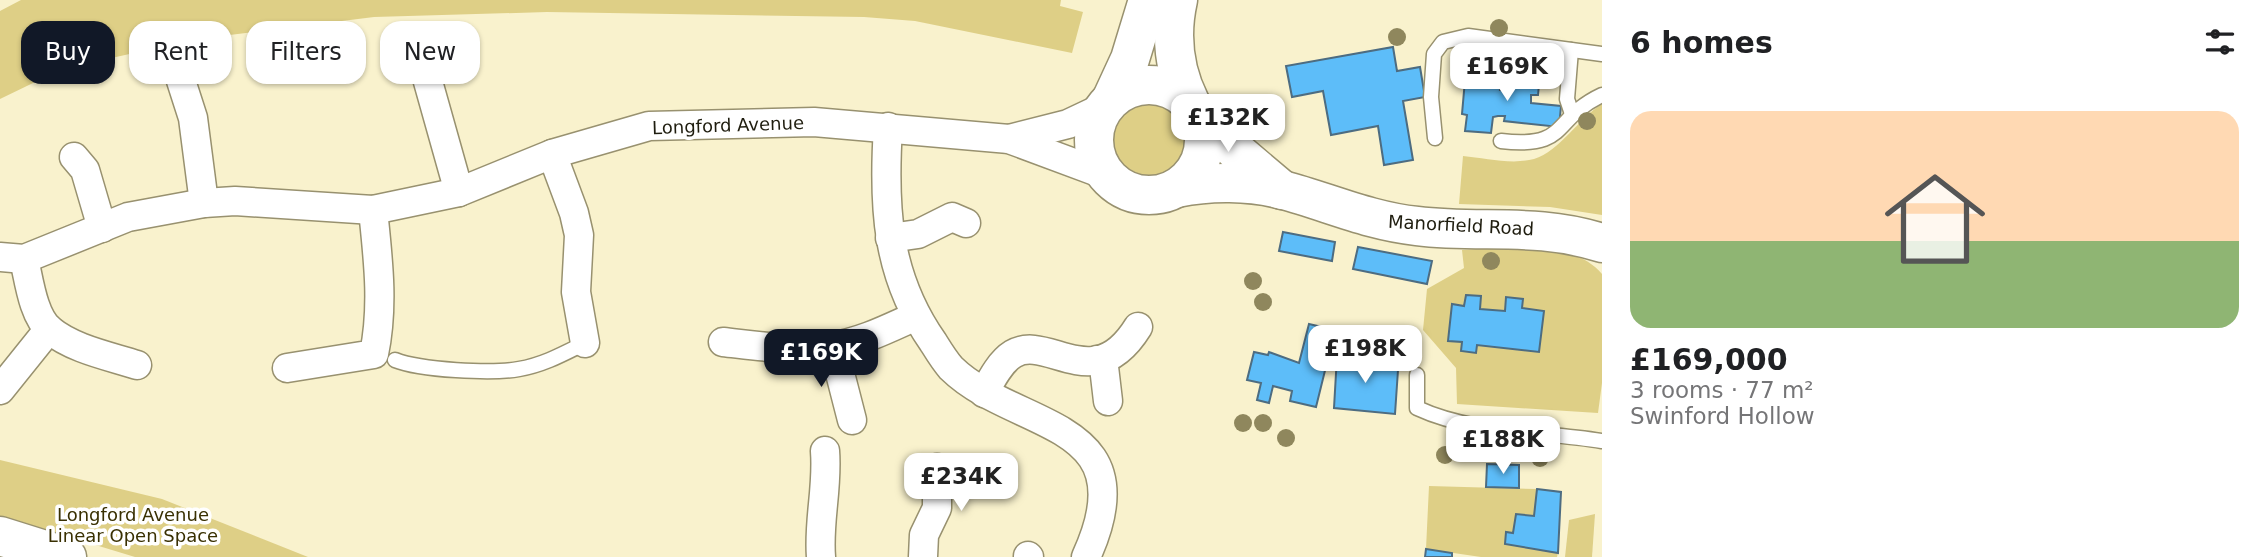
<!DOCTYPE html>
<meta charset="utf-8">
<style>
:root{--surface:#fff;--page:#f2f2f2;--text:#202124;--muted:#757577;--line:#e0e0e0;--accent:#111827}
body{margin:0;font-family:"DejaVu Sans",sans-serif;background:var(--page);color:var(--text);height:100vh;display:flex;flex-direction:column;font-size:26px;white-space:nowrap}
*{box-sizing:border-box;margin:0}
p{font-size:23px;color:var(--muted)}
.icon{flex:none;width:38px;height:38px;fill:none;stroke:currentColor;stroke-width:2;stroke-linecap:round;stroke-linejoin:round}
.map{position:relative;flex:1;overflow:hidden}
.details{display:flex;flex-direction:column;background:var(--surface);width:665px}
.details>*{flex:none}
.top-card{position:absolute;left:21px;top:21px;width:665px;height:63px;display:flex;gap:14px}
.price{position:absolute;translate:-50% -60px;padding:0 16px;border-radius:14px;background:#fff;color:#222;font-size:23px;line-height:46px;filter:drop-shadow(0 2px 4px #0008)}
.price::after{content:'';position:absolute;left:50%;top:42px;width:21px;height:16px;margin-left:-10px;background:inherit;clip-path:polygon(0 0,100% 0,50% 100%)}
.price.selected{background:var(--accent);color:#fff}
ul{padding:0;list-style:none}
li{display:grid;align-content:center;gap:14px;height:371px;padding:0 28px}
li+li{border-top:2px solid var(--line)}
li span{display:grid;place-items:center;height:217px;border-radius:21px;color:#555}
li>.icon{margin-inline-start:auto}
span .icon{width:126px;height:126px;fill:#fffc;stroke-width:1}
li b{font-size:30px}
h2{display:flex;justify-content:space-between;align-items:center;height:84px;padding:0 28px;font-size:30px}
.pill{padding:0 24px;border-radius:21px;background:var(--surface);box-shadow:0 2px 5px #0004;font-size:24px;line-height:63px}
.pill.selected{background:var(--accent);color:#fff}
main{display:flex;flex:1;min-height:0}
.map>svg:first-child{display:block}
.green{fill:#decf86}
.building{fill:#5dbdf9;stroke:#4d6c81;stroke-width:2}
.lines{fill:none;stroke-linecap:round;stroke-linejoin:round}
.lane-casing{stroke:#98916f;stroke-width:17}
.street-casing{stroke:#98916f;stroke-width:31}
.secondary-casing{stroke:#98916f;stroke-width:41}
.highway-casing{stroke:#98916f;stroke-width:41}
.lane{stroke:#fff;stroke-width:14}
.street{stroke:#fff;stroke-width:28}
.secondary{stroke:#fff;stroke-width:38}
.highway{stroke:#fff;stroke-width:38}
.tree{fill:#8f875d}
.labels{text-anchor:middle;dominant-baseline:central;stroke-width:7;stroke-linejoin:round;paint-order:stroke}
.street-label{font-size:18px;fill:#1f1d0f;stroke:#fff}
.park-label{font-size:18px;fill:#393002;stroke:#fff}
</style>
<main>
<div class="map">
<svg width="1602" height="557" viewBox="0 0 1602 557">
<rect width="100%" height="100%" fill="#f9f2cd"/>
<g class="green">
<polygon points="21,0 1061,0 1060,6 1083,12 1072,53 915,21 864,17 547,12 374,17 197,39 62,69 0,99 0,11"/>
<circle cx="1149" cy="140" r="38"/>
<path d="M1602,104V215L1550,207L1459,204L1463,156C1485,158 1512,165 1534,159C1560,151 1579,118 1602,104Z"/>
<path d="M1506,247C1539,249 1578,246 1602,274V383L1598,413L1457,404L1456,368L1423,330L1427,289L1464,268L1462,250Z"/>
<polygon points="0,460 162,499 308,557 135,557 0,516"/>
<polygon points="1429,486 1537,489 1534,516 1516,514 1513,533 1506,532 1505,543 1558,553 1557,557 1481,557 1426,549"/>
<polygon points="1595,514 1592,557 1565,557 1569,520"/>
</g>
<g class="building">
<polygon points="1393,47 1397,71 1420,67 1425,97 1403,101 1413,160 1384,165 1378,126 1331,135 1323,91 1292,97 1286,66"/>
<polygon points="1511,71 1540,74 1538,95 1531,95 1531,103 1561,106 1559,127 1504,121 1505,116 1498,116 1493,117 1491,133 1465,131 1467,115 1462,114 1465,80 1501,83 1500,90 1504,90 1504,84 1510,84"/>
<polygon points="1283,232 1335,242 1332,261 1279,251"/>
<polygon points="1358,247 1432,261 1427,284 1353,269"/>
<polygon points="1466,295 1481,296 1480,309 1505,311 1506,297 1523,299 1522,308 1544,311 1539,352 1477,345 1476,353 1461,351 1462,342 1448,341 1452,304 1464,306"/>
<polygon points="1309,324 1335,330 1316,407 1290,401 1292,391 1273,386 1269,403 1257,400 1261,383 1247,380 1254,352 1268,355 1269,352 1299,363"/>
<polygon points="1366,355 1376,355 1376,360 1385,361 1384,369 1398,370 1395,414 1334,408 1337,356 1365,358"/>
<polygon points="1487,464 1519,465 1519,488 1486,487"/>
<polygon points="1537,489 1561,492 1558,553 1505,544 1506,532 1513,533 1516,514 1534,516"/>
<polygon points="1426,549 1452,553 1452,557 1425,557"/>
</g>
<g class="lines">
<g class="lane-casing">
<g id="lane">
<polyline points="1571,50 1567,99 1572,114"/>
<polyline points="1435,138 1431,97 1434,54 1443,42 1468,36 1602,54"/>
<path d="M1501,141C1570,149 1551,119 1602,95"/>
<path d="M395,360C420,370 492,374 519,369C543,365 563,354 585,343"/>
<path d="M1417,375V408C1473,434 1541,431 1602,441"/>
</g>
</g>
<g class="street-casing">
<g id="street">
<polyline points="418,46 459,192"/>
<polyline points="175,62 193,118 204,203"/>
<path d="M888,127C883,206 886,275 933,342C938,350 944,360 951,368C1015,431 1150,418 1086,557"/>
<polyline points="1009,139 1068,124 1104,107"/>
<polyline points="552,154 574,213 579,235 576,292 585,343"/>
<polyline points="74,157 85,170 102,228"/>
<polyline points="890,238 918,234 952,217 966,223"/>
<polyline points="0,257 24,259 128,217 204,203 235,201 373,210 459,192 552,154 649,126 814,122 1009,139 1106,175"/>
<path d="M24,259C29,280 33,316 50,330C73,349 109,356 137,365"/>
<path d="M723,342C759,346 797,352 833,346C862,342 889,328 916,316"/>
<polyline points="833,346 852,420"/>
<polyline points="1097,360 1104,367 1108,401"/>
<path d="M287,368L374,354C384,305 378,259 373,210"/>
<polyline points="0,390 49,329"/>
<path d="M984,393C991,380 1000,362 1013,354C1048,333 1094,398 1138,327"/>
<polyline points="1028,556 1029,557"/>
<path d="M821,557C818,521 828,488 825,451"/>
<polyline points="923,557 924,535 937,508 937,468"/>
</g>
</g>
<g class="secondary-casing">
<g id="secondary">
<path d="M1178,0C1170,36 1174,70 1190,102"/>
<circle cx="1149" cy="140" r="55"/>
<polyline points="1112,98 1130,59 1148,0"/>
<polyline points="1197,112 1236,151 1282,190"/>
<path d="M1177,188C1210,181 1249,181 1283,190C1328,202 1369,221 1417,226C1482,234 1536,222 1602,243"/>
</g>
</g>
<g class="highway-casing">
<polyline id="highway" points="0,536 67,557"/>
</g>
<use href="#lane" class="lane"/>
<use href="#street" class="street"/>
<use href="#secondary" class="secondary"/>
<use href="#highway" class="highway"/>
</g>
<g class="tree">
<circle cx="1499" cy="28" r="9"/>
<circle cx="1397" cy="37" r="9"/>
<circle cx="1587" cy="121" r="9"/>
<circle cx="1491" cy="261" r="9"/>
<circle cx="1253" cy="281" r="9"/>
<circle cx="1263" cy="302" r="9"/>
<circle cx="1243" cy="423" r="9"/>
<circle cx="1263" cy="423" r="9"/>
<circle cx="1286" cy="438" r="9"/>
<circle cx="1461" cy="445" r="9"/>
<circle cx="1505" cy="450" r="9"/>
<circle cx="1445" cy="455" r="9"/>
<circle cx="1540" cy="458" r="9"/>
</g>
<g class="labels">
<g class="street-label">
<text transform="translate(728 125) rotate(-2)">Longford Avenue</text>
<text transform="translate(1461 225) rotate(3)">Manorfield Road</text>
</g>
<g class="park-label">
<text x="133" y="514">Longford Avenue<tspan x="133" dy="21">Linear Open Space</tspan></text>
</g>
</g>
</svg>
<b class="price" style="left:1507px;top:103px">£169K</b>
<b class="price" style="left:1228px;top:154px">£132K</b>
<b class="price" style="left:1365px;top:385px">£198K</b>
<b class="price selected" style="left:821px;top:389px">£169K</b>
<b class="price" style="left:1503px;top:476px">£188K</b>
<b class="price" style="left:961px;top:513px">£234K</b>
<div class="top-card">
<a class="pill selected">Buy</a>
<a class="pill">Rent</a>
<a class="pill">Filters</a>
<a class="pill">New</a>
</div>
</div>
<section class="details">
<h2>6 homes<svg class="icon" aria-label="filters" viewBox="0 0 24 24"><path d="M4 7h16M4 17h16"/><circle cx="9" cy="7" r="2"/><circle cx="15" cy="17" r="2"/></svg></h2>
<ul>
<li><span style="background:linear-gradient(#ffd9b3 60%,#8fb573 0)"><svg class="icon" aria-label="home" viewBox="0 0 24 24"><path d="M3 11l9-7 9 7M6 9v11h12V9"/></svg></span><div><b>£169,000</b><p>3 rooms · 77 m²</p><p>Swinford Hollow</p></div></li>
</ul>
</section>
</main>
